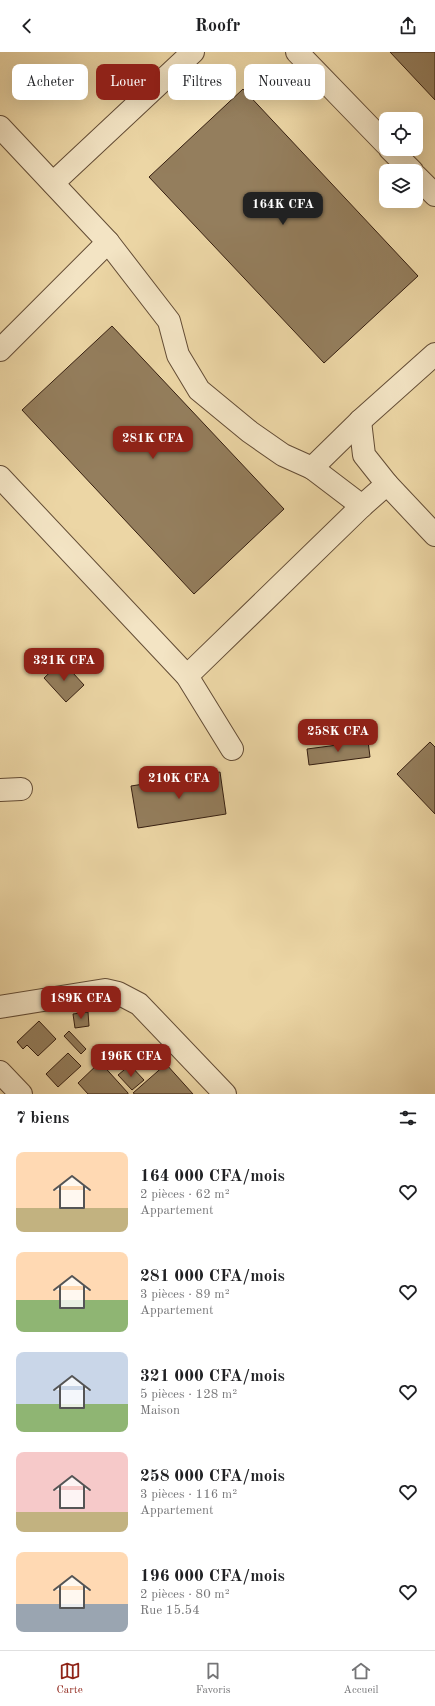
<!DOCTYPE html>
<html lang="fr">
<meta charset="utf-8">
<style>
:root{--surface:#fff;--page:#f2f2f2;--text:#202124;--muted:#757577;--line:#e0e0e0;--accent:#8f2418}
body{margin:0;font-family:"Old Standard TT",serif;background:var(--page);color:var(--text);height:100vh;display:flex;flex-direction:column;font-size:15px;white-space:nowrap}
*{box-sizing:border-box;margin:0}
p{font-size:13px;color:var(--muted)}
.icon{flex:none;width:22px;height:22px;fill:none;stroke:currentColor;stroke-width:2;stroke-linecap:round;stroke-linejoin:round}
.map{position:relative;height:1042px;overflow:hidden}
.details{display:flex;flex-direction:column;background:var(--surface);flex:1}
.details>*{flex:none}
.guide{position:absolute;left:12px;top:12px;width:411px;height:36px;display:flex;gap:8px}
.controls{position:absolute;left:379px;top:60px;display:grid;gap:8px}
.controls a{display:grid;place-items:center;width:44px;height:44px;border-radius:8px;background:var(--surface);box-shadow:0 4px 16px #0002;font-size:20px}
.price{position:absolute;translate:-50% -34px;padding:0 9px;border-radius:8px;background:var(--accent);color:#fff;font-size:13px;line-height:26px;filter:drop-shadow(0 1px 2px #0008)}
.price::after{content:'';position:absolute;left:50%;top:24px;width:12px;height:9px;margin-left:-6px;background:inherit;clip-path:polygon(0 0,100% 0,50% 100%)}
.price.on{background:#222;color:#fff}
ul{padding:0;list-style:none}
li{display:flex;align-items:center;gap:12px;height:100px;padding:0 16px}
li span{display:grid;place-items:center;flex:none;width:112px;height:80px;border-radius:8px;color:#555}
li>.icon{margin-inline-start:auto}
span .icon{width:48px;height:48px;fill:#fffc;stroke-width:1}
li b{font-size:17px}
h2{display:flex;justify-content:space-between;align-items:center;height:48px;padding:0 16px;font-size:17px}
.tag{padding:0 14px;border-radius:8px;background:var(--surface);box-shadow:0 4px 16px #0002;font-size:14px;line-height:36px}
.tag.on{background:var(--accent);color:#fff}
header{display:flex;justify-content:space-between;align-items:center;height:52px;padding:0 16px;background:var(--surface);font-size:18px;font-weight:600}
.dock{display:flex;justify-content:space-around;align-items:center;height:56px;border-top:1px solid var(--line);background:var(--surface);font-size:11px;color:var(--muted)}
.dock a{display:grid;justify-items:center;gap:2px}
.dock .on{color:var(--accent)}
.map>svg:first-child{display:block}
.building{fill:#947e5d;stroke:#351e10}
.lines{fill:none;stroke-linecap:round;stroke-linejoin:round}
.minor-casing{stroke:#634c35;stroke-width:24}
.minor{stroke:#f3e4c4;stroke-width:22}
</style>
<header><svg class="icon" aria-label="back" viewBox="0 0 24 24"><path d="M15 5l-7 7 7 7"/></svg>Roofr<svg class="icon" aria-label="share" viewBox="0 0 24 24"><path d="M12 15V3M7 8l5-5 5 5M5 13v7h14v-7"/></svg></header>
<div class="map">
<svg width="435" height="1042" viewBox="0 0 435 1042">
<rect width="100%" height="100%" fill="#ecd6a5"/>
<filter id="stains"><feTurbulence type="fractalNoise" baseFrequency=".005" numOctaves="4"/><feColorMatrix values="0 0 0 0 .2 0 0 0 0 .09 0 0 0 0 .02 0 0 0 .5 -.17"/></filter>
<radialGradient id="worn" r=".72"><stop offset=".6" stop-color="#630" stop-opacity="0"/><stop offset="1" stop-color="#630" stop-opacity=".3"/></radialGradient>
<g class="building">
<polygon points="390,0 435,0 435,48"/>
<polygon points="243,37 418,224 324,311 149,125"/>
<polygon points="112,274 284,457 194,542 22,358"/>
<polygon points="62,609 84,633 66,650 44,626"/>
<polygon points="368,689 370,705 309,713 307,697"/>
<polygon points="430,690 435,695 435,762 397,722"/>
<polygon points="220,720 226,762 138,776 131,734"/>
<polygon points="88,960 89,974 75,976 73,962"/>
<polygon points="39,969 56,987 38,1004 27,993 23,997 17,990"/>
<polygon points="69,979 86,997 81,1002 64,984"/>
<polygon points="68,1001 81,1014 58,1035 46,1022"/>
<polygon points="100,1010 128,1041 128,1042 88,1042 78,1031"/>
<polygon points="166,1012 193,1042 135,1042 133,1041"/>
<polygon points="130,1013 144,1028 132,1038 118,1023"/>
</g>
<g class="lines">
<g class="minor-casing">
<g id="minor">
<polyline points="297,0 386,92"/>
<polyline points="0,75 108,190 169,269 178,303 199,338 250,380 283,403 312,416 362,454"/>
<polyline points="390,97 412,119"/>
<polyline points="416,124 435,143"/>
<polyline points="53,131 193,0"/>
<polyline points="0,298 108,190"/>
<polyline points="360,369 364,403 387,432 435,483"/>
<polyline points="312,416 360,369 435,302"/>
<polyline points="0,425 187,624 232,697"/>
<polyline points="187,624 362,454 387,432"/>
<polyline points="0,738 21,737"/>
<polyline points="0,955 105,938 118,941 139,952 225,1042"/>
<polyline points="0,1020 21,1042"/>
</g>
</g>
<use href="#minor" class="minor"/>
</g>
<rect width="100%" height="100%" filter="url(#stains)"/>
<rect width="100%" height="100%" fill="url(#worn)"/>
</svg>
<div class="controls">
<a><svg class="icon" aria-label="locate" viewBox="0 0 24 24"><circle cx="12" cy="12" r="6"/><path d="M12 2v4M12 18v4M2 12h4M18 12h4"/></svg></a>
<a><svg class="icon" aria-label="layers" viewBox="0 0 24 24"><path d="M12 4l9 5-9 5-9-5zM3 14l9 5 9-5"/></svg></a>
</div>
<b class="price on" style="left:283px;top:174px">164K CFA</b>
<b class="price" style="left:153px;top:408px">281K CFA</b>
<b class="price" style="left:64px;top:630px">321K CFA</b>
<b class="price" style="left:338px;top:701px">258K CFA</b>
<b class="price" style="left:179px;top:748px">210K CFA</b>
<b class="price" style="left:81px;top:968px">189K CFA</b>
<b class="price" style="left:131px;top:1026px">196K CFA</b>
<div class="guide">
<a class="tag">Acheter</a>
<a class="tag on">Louer</a>
<a class="tag">Filtres</a>
<a class="tag">Nouveau</a>
</div>
</div>
<section class="details">
<h2>7 biens<svg class="icon" aria-label="filters" viewBox="0 0 24 24"><path d="M4 7h16M4 17h16"/><circle cx="9" cy="7" r="2"/><circle cx="15" cy="17" r="2"/></svg></h2>
<ul>
<li><span style="background:linear-gradient(#ffd9b3 70%,#c2b280 0)"><svg class="icon" aria-label="home" viewBox="0 0 24 24"><path d="M3 11l9-7 9 7M6 9v11h12V9"/></svg></span><div><b>164 000 CFA/mois</b><p>2 pièces · 62 m²</p><p>Appartement</p></div><svg class="icon" aria-label="heart" viewBox="0 0 24 24"><path d="M12 20l-8-8c-3-5 5-10 8-4 3-6 11-1 8 4z"/></svg></li>
<li><span style="background:linear-gradient(#ffd9b3 60%,#8fb573 0)"><svg class="icon" aria-label="home" viewBox="0 0 24 24"><path d="M3 11l9-7 9 7M6 9v11h12V9"/></svg></span><div><b>281 000 CFA/mois</b><p>3 pièces · 89 m²</p><p>Appartement</p></div><svg class="icon" aria-label="heart" viewBox="0 0 24 24"><path d="M12 20l-8-8c-3-5 5-10 8-4 3-6 11-1 8 4z"/></svg></li>
<li><span style="background:linear-gradient(#c9d6e8 65%,#8fb573 0)"><svg class="icon" aria-label="home" viewBox="0 0 24 24"><path d="M3 11l9-7 9 7M6 9v11h12V9"/></svg></span><div><b>321 000 CFA/mois</b><p>5 pièces · 128 m²</p><p>Maison</p></div><svg class="icon" aria-label="heart" viewBox="0 0 24 24"><path d="M12 20l-8-8c-3-5 5-10 8-4 3-6 11-1 8 4z"/></svg></li>
<li><span style="background:linear-gradient(#f6c9c9 75%,#c2b280 0)"><svg class="icon" aria-label="home" viewBox="0 0 24 24"><path d="M3 11l9-7 9 7M6 9v11h12V9"/></svg></span><div><b>258 000 CFA/mois</b><p>3 pièces · 116 m²</p><p>Appartement</p></div><svg class="icon" aria-label="heart" viewBox="0 0 24 24"><path d="M12 20l-8-8c-3-5 5-10 8-4 3-6 11-1 8 4z"/></svg></li>
<li><span style="background:linear-gradient(#ffd9b3 65%,#9aa5b1 0)"><svg class="icon" aria-label="home" viewBox="0 0 24 24"><path d="M3 11l9-7 9 7M6 9v11h12V9"/></svg></span><div><b>196 000 CFA/mois</b><p>2 pièces · 80 m²</p><p>Rue 15.54</p></div><svg class="icon" aria-label="heart" viewBox="0 0 24 24"><path d="M12 20l-8-8c-3-5 5-10 8-4 3-6 11-1 8 4z"/></svg></li>
</ul>
</section>
<nav class="dock">
<a class="on"><svg class="icon" aria-label="map" viewBox="0 0 24 24"><path d="M3 6l6-2 6 2 6-2v14l-6 2-6-2-6 2zM9 4v14M15 6v14"/></svg>Carte</a>
<a><svg class="icon" aria-label="saved" viewBox="0 0 24 24"><path d="M7 4h10v16l-5-4-5 4z"/></svg>Favoris</a>
<a><svg class="icon" aria-label="home" viewBox="0 0 24 24"><path d="M3 11l9-7 9 7M6 9v11h12V9"/></svg>Accueil</a>
</nav>
